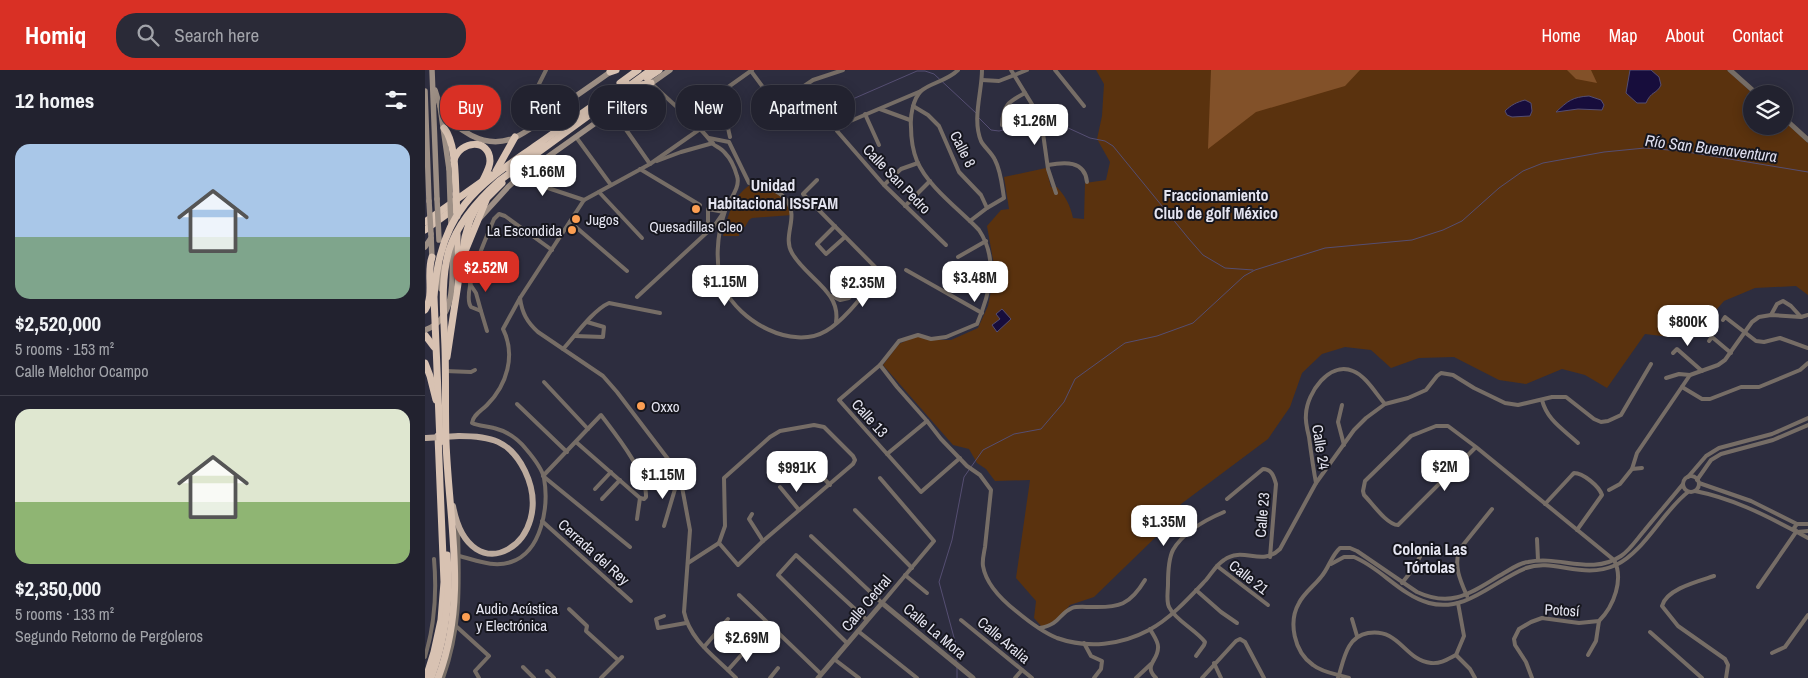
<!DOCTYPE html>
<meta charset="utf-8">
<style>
:root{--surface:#22222f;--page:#2a2a37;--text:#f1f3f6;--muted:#a2a4aa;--line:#3f3f4b;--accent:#d93025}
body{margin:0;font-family:"Archivo Narrow",sans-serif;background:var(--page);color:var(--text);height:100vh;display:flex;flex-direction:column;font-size:19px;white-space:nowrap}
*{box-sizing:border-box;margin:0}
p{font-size:16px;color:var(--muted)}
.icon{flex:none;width:28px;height:28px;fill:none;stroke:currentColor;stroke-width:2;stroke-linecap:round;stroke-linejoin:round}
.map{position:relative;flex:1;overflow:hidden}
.sheet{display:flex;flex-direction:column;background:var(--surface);width:425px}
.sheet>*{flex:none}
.hud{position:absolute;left:15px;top:15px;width:475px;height:45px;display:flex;gap:10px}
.buttons{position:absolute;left:1318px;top:15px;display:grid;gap:10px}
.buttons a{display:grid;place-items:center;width:50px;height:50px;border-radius:50%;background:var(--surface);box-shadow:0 2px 12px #0003,0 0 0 1px var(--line);font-size:25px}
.price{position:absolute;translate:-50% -42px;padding:0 11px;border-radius:10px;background:#fff;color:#222;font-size:16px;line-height:32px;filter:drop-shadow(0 1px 2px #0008)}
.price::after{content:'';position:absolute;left:50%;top:30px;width:15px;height:11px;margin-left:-8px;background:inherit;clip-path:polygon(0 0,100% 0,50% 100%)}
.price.selected{background:var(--accent);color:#fff}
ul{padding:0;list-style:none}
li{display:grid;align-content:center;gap:10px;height:265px;padding:0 15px}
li+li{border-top:1px solid var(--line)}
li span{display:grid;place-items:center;height:155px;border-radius:15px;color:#555}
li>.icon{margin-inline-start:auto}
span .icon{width:90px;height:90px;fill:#fffc;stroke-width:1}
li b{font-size:21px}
h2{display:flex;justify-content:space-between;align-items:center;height:60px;padding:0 15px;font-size:21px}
.chip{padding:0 18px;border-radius:20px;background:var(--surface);box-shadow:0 2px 12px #0003,0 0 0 1px var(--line);font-size:18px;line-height:45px}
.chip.selected{background:var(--accent);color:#fff}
header{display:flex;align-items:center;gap:30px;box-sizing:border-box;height:70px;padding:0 25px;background:var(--accent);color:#fff}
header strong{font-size:24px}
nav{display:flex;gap:28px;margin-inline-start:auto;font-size:18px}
.search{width:350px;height:45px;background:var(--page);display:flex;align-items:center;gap:12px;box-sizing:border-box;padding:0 18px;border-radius:20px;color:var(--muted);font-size:19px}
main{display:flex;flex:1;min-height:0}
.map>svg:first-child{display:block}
.green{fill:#5a320e}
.forest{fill:#825129}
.water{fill:#170d3c;stroke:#554e72}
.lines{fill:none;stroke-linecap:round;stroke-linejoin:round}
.stream{stroke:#554e72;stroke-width:1}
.minor{stroke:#766d66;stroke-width:4}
.tertiary{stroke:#766d66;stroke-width:5}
.secondary{stroke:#9d8f85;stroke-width:5.5}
.primary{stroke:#bcaa9d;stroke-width:6}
.motorway{stroke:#d8c2b2;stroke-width:7}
.secondary-bridge{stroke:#9d8f85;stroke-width:5.5}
.primary-bridge{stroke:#bcaa9d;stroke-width:6}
.motorway-bridge{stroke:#d8c2b2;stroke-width:7}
.poi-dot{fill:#fc9e52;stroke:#16161e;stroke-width:2}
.labels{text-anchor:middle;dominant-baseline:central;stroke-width:4;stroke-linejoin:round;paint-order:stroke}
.street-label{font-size:15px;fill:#e5e5f1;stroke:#16161e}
.poi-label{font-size:15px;fill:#e5e5f1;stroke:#16161e;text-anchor:start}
.water-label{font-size:16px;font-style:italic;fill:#e0e0f1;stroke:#16161e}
.neighbourhood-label{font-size:16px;font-weight:bold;fill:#e5e5f1;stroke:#16161e}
</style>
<header>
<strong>Homiq</strong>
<div class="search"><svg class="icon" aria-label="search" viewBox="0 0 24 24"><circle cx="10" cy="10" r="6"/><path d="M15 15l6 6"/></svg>Search here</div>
<nav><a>Home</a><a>Map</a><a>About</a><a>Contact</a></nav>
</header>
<main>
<section class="sheet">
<h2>12 homes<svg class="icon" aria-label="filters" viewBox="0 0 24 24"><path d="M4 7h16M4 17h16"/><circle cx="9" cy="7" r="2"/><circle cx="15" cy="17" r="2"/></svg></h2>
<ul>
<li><span style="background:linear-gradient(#a9c7e8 60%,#7fa58c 0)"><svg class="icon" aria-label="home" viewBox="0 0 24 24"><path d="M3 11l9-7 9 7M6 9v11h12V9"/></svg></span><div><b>$2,520,000</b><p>5 rooms · 153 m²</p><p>Calle Melchor Ocampo</p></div></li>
<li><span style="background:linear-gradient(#dfe7d0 60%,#8fb573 0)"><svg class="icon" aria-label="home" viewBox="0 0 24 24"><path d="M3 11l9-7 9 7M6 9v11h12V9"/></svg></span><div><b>$2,350,000</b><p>5 rooms · 133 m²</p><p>Segundo Retorno de Pergoleros</p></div></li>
</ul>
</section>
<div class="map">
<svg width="1383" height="608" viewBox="0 0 1383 608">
<rect width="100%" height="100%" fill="#2d2d3f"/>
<g class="green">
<path d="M671,0H1302L1328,24H1326V56H1359V51L1383,73V225L1371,216L1330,218L1299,231L1273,261L1245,267L1220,264L1182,318L1160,305L1137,299L1101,314L1074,310L1029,287L994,288L966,298L946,280L920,277L897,284L877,303L865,337L843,369L756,434L737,461L669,527L645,535L632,550L624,556H616L609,548L611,531L591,508L605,410L570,411L561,399L552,393L544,379L528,375L458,295L474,274L491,266L507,270H526L553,258L563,236L570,201L562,156L576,140L584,139L579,107L621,98L626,117H632C641,127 645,135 648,148L659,149L660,113L681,110L685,92L672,69L677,46L679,14Z"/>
<path d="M325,115C350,121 358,119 367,145L327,148L324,150L320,157H314V166H298C303,146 307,127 325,115Z"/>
</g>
<g class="forest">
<polygon points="786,0 935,0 920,16 831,42 783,79"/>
<polygon points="1142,0 1166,0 1172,13 1151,9"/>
</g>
<g class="water">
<path d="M1205,0H1226L1234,7L1236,15C1232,24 1226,21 1221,33H1212L1201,23Z"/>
<path d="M1164,26L1176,30L1179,35L1177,40L1153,39L1131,42C1143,31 1147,27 1164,26Z"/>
<path d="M1100,30L1106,33L1107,41L1105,46L1087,47L1082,45L1080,41C1086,35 1092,32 1100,30Z"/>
<polygon points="577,239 586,249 572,262 567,255 575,249 571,244"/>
</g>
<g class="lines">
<g class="stream">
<polyline points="554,48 566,60 574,61 614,52"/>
<polyline points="618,52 628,51 665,68 680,71 688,76 764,169 778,185 800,198 828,200"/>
<polyline points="350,55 364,52 430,28 492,1 500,1 509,4 551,43"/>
<polyline points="531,592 531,575 514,512 527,470 539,407 558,380 589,364 616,359 639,332 650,309 700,273 732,266 768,253 819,206 830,200 900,178 987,170 1018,160 1037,151 1074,118 1098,101 1118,93 1179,82 1220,78 1256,81 1383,102"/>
<polyline points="532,596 532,608"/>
</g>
<g class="minor">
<path d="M533,0C522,11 505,13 496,21C488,29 485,46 486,57C486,68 488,81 492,91C503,117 535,140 554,160C574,190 565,223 552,254L521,267L506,269L493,265L474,271L455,295L472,317L502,351L516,369L542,396L555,405L566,420C564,439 562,458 560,477C559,483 557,490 558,496C561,514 577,530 591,541C603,551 617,562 632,568C663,579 696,575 724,560C746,548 764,528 781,510C787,503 791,495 799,490C818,476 837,497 855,479L891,413L929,360L941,348L960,334L983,328L1001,320L1012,306L1016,303L1028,305L1049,318L1080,333L1093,335L1127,327H1141L1169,349L1176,352L1183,351L1196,345L1226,294"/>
<polyline points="586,0 616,49 623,99 631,123"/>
<polyline points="630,0 659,36"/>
<polyline points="326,1 351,35 388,10 418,0"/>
<polyline points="557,10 574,11 602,0"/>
<path d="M226,13C242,29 260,43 276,60C280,64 284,69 288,74C292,77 297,79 300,83C306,89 310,99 312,106C316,117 304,130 300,141C292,164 289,196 299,218C314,251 367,281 401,261C421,249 441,221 456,203L378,124L392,110"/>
<polyline points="496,21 416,55 412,61 459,115 521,175"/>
<polyline points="109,24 121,0"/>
<polyline points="488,36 503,45 514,56 534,102 556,125 562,138"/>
<polyline points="455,39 485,50"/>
<polyline points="188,41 225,94"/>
<polyline points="440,44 454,75"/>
<path d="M577,55C578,35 583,32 600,23"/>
<polyline points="151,67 186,115"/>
<polyline points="305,67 300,45 290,32 289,29 292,25 327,0"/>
<path d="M284,68L304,72L324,113C338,119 353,117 362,131C374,148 357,166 367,183C381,208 416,221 411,252"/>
<polyline points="232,91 256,82 288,73"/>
<path d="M623,95C639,92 660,90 662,112"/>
<polyline points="215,99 275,135"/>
<polyline points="88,104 93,108 159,130"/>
<polyline points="459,115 476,99 493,93"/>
<polyline points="174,122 217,168"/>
<polyline points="480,136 505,111"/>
<path d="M545,151L562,138L579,128C577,116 576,101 570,90C567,83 559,77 556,71C547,49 557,22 557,0"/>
<polyline points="145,152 202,201"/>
<polyline points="410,156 392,174 401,184 420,167"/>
<polyline points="533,187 561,171"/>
<polyline points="481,200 557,243"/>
<polyline points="45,214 51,223 56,241"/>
<polyline points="407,226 415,230 424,228 451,198"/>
<polyline points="212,227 290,155 299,142 283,139 283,161"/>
<path d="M95,228C97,243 102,252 113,262L178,306L192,322L243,389L257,417L265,460L259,542C265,571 292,588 311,608"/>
<polyline points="1346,245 1352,234 1358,231 1366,236 1376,247"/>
<polyline points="1298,250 1300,247 1331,271 1339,272 1355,268 1383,278"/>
<path d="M62,261L56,241L46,237C36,222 62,166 69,149L74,144L80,146L127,180"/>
<polyline points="150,266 178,267 179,257 162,252"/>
<polyline points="1284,271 1287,267 1306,283"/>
<path d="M138,279C150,266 168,240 184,233L235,243"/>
<polyline points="1248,283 1252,279 1277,301"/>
<polyline points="455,295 414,330 496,422 535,388"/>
<polyline points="20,301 46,302 50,300"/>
<polyline points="1241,308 1254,304 1265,305"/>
<polyline points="119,312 163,359"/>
<polyline points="1257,317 1277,329 1285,329 1316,317 1334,317 1375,300 1383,293"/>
<path d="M1117,330C1122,350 1138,359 1153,373"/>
<polyline points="92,334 142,382"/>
<polyline points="917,335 913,352 919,375"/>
<polygon points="389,355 399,357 428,386 430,390 428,394 338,471 313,495 294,473 300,456 299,408 345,367 355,361"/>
<path d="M151,372L215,428L219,429L221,427C222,403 191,365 176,345L118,406L205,477"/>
<path d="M1051,377L973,455C962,455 947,433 939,425L938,421L940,411L986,366L1011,356H1023L1051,377L1189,490C1199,509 1189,536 1174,551L1154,553L1117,548L1106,552L1094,559L1089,569L1090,575L1101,592L1107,608"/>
<polyline points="462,384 502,351"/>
<polyline points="383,392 405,415"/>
<polyline points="1207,399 1217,398"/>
<circle cx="1266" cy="414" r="8"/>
<polyline points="1263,407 1281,386 1294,378 1347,364 1383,348"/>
<polyline points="1272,410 1286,390 1296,384 1348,370 1383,355"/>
<path d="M891,413C888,397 886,382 884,367C882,359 880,351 881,344C882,323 904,291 928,301C941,306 951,324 960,334"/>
<polyline points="1274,413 1326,431 1372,454"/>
<polyline points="355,417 374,440"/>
<polyline points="170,419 186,402"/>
<polyline points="1184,420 1195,414 1207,399 1212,383 1265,305 1293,295 1300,290 1327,252 1334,247 1346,245 1376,247 1383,245"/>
<path d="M1270,421C1306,428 1338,444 1370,461"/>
<polyline points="177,429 195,410"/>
<path d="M802,429L838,399C847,399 849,407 851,414L845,487"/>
<path d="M1120,434L1147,405L1149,403C1158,403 1174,416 1177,425L1152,460"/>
<polyline points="430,440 487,498"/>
<polyline points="327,444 324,449 338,471"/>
<polyline points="212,449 215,428"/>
<polyline points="117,451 206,531"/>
<polyline points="1383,454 1372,454 1369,458 1372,462 1383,461"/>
<polyline points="239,456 253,409"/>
<polyline points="1372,462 1383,468"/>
<polyline points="386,466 457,533 509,471 455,408"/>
<polyline points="1112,469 1113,490"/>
<path d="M34,486C51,490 68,498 86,492C117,482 124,436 119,408C117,399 107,386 101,379C93,369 81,361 69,358C62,356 53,356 47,353C48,345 56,341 62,335C82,315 91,285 78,259L95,228L159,130L225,94L275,59L303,53"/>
<polyline points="263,493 294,473"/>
<path d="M906,494L919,487H929C956,498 975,525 1004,533C1041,543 1068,511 1101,498C1129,488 1157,510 1191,495C1219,482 1238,441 1263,422"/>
<polyline points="792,496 843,535"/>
<polyline points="480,505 502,523"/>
<path d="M1289,506C1274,511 1241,519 1237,536L1253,556L1300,589L1303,595L1301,608"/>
<polyline points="977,513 988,499 1000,478"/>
<polyline points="1333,517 1371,462"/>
<polyline points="771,520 796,542 812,553"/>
<polyline points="314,525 396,604"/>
<path d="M1042,526C1035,510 1029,497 1034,480L1067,439"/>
<polyline points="144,539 162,556 161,561 193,590"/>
<polyline points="239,546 231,549 233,558 261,553"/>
<polyline points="927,549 932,566"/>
<polyline points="536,550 607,608"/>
<polyline points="32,557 64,586 50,601 54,608"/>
<path d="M615,558C636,554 633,544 647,538C652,536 660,537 666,537C694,538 705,535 720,510"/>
<path d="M725,559C728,565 734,572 733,578C733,591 718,595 731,608"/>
<polyline points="433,561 492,608"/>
<polyline points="1225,562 1277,608"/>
<polyline points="422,573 353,505 371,485 442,550"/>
<polyline points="659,573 666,586 677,591 676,599 669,608"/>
<polyline points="279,577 303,549"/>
<polyline points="1347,583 1360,577 1383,545"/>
<polyline points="1031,585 1045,599 1050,608"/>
<polyline points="1163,585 1171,571 1174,551"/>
<path d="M771,586L779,575L780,572C771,560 750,550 744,537C741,531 743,521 743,514C743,504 743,490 748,480C759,461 780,450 799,442"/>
<path d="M0,587C10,554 12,523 9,489"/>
<polyline points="409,589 434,608"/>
<polyline points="789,593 796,608"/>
<polyline points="98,597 109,608"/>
<polyline points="303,600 327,573"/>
<polyline points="122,601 129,608"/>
<path d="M18,608C37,555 34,512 33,458"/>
<polyline points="176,608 197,587"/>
<polyline points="345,608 353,598"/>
<polyline points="590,608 597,600"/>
<polyline points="711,608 726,594"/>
<polyline points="777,608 811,571 815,569 820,572 839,608"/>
<path d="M913,608C919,590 921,567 943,563C975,558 979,590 1006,593C1016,594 1023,589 1031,585L1039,566L1033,533"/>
<path d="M924,608C912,604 898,603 888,595C869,582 863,552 874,533C879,523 889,516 896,507C904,498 906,486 915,478H925L932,481L992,522C1029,539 1048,521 1079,503C1086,499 1094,493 1103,492C1135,485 1166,506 1196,486C1205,480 1212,469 1219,461C1232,445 1245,430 1258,414"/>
</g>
<g class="tertiary">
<polyline points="1305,0 1332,24"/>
<polyline points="1359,48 1383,70"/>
<polyline points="393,608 457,533 548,608"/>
</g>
<g class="secondary">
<polyline points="7,0 12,129"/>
<polyline points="10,20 15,36 24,99"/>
<polyline points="0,21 4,131"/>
<path d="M15,36C30,60 59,80 89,68C105,61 120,48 134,38C152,25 170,13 188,0"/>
<polyline points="55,148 83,117 93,108 245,0"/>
<polyline points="6,164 7,189"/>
<polyline points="0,177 6,168"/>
<polyline points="15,196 16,219"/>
</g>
<path class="primary" d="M28,436C45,527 134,472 100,401C85,370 65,366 34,366"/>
<g class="motorway">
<polyline points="185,2 191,0"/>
<polyline points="195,13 213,0"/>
<polyline points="201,18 226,13"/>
<path d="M19,58C31,73 30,106 31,124"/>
<path d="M29,90C35,70 65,68 65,91C65,97 61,104 58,110"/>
<polyline points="84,99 118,75"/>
<polyline points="71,101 90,67"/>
<polyline points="0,152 66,105"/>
<polyline points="0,160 29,139"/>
<polyline points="41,179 62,128 77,113"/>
<polyline points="32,202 32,164"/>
<path d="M0,240C10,224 1,204 7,187"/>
<polyline points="0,265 9,277"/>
<polyline points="22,287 40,167 45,150 53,134"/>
<polyline points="0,293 5,306 11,330"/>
<polyline points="1,608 9,582 16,550 19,512 13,366"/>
<path d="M6,608C21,567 26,528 22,485"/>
</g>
<g class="secondary-bridge">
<polyline points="24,99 26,157"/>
<polyline points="12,129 14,170"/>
<polyline points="4,131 6,164"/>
<path d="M0,260C33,249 27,204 27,176"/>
</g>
<polyline class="primary-bridge" points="1,368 34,366"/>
<g class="motorway-bridge">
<polyline points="222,8 234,0"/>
<polyline points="31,124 32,146"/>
<path d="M15,372L9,227C11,195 19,160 40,134C60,109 88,92 113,74C143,53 172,33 201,12"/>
<path d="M13,608C43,529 24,453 21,372C20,341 21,309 20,278C19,246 15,212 24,180C33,152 53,130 74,111L226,0"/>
</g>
</g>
<g class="poi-dot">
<circle cx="271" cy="139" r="5"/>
<circle cx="151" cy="149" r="5"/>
<circle cx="147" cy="160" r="5"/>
<circle cx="216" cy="336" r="5"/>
<circle cx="41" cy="547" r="5"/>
</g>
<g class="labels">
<g class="street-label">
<text transform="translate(538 79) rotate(63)">Calle 8</text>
<text transform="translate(472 109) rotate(46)">Calle San Pedro</text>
<text transform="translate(445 348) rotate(48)">Calle 13</text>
<text transform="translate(896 377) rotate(81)">Calle 24</text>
<text transform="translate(837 445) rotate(-85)">Calle 23</text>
<text transform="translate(169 482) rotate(42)">Cerrada del Rey</text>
<text transform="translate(824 507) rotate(38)">Calle 21</text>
<text transform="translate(441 533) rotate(-50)">Calle Cedral</text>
<text transform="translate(1137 540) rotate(3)">Potosí</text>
<text transform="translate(510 561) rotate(40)">Calle La Mora</text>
<text transform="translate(579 570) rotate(40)">Calle Aralia</text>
</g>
<g class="poi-label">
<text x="161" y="149">Jugos</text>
<text x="271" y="156" text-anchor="middle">Quesadillas Cleo</text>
<text x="137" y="160" text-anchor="end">La Escondida</text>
<text x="226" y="336">Oxxo</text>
<text x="51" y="538">Audio Acústica<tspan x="51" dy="17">y Electrónica</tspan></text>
</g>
<g class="water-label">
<text transform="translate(1286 78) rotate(7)">Río San Buenaventura</text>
</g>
<g class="neighbourhood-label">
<text x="348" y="115">Unidad<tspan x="348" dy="18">Habitacional ISSFAM</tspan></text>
<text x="791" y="125">Fraccionamiento<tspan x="791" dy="18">Club de golf México</tspan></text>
<text x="1005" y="479">Colonia Las<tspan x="1005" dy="18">Tórtolas</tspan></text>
</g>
</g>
</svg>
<div class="buttons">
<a><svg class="icon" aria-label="layers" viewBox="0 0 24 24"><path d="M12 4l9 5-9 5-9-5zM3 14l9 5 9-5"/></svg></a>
</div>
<b class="price" style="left:610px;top:76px">$1.26M</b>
<b class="price" style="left:118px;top:127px">$1.66M</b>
<b class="price selected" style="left:61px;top:223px">$2.52M</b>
<b class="price" style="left:550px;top:233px">$3.48M</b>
<b class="price" style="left:300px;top:237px">$1.15M</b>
<b class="price" style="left:438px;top:238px">$2.35M</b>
<b class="price" style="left:1263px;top:277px">$800K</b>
<b class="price" style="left:1020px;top:422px">$2M</b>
<b class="price" style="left:372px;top:423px">$991K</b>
<b class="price" style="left:238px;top:430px">$1.15M</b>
<b class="price" style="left:739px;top:477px">$1.35M</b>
<b class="price" style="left:322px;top:593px">$2.69M</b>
<div class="hud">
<a class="chip selected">Buy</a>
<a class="chip">Rent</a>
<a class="chip">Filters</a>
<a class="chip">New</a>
<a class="chip">Apartment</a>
</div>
</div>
</main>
